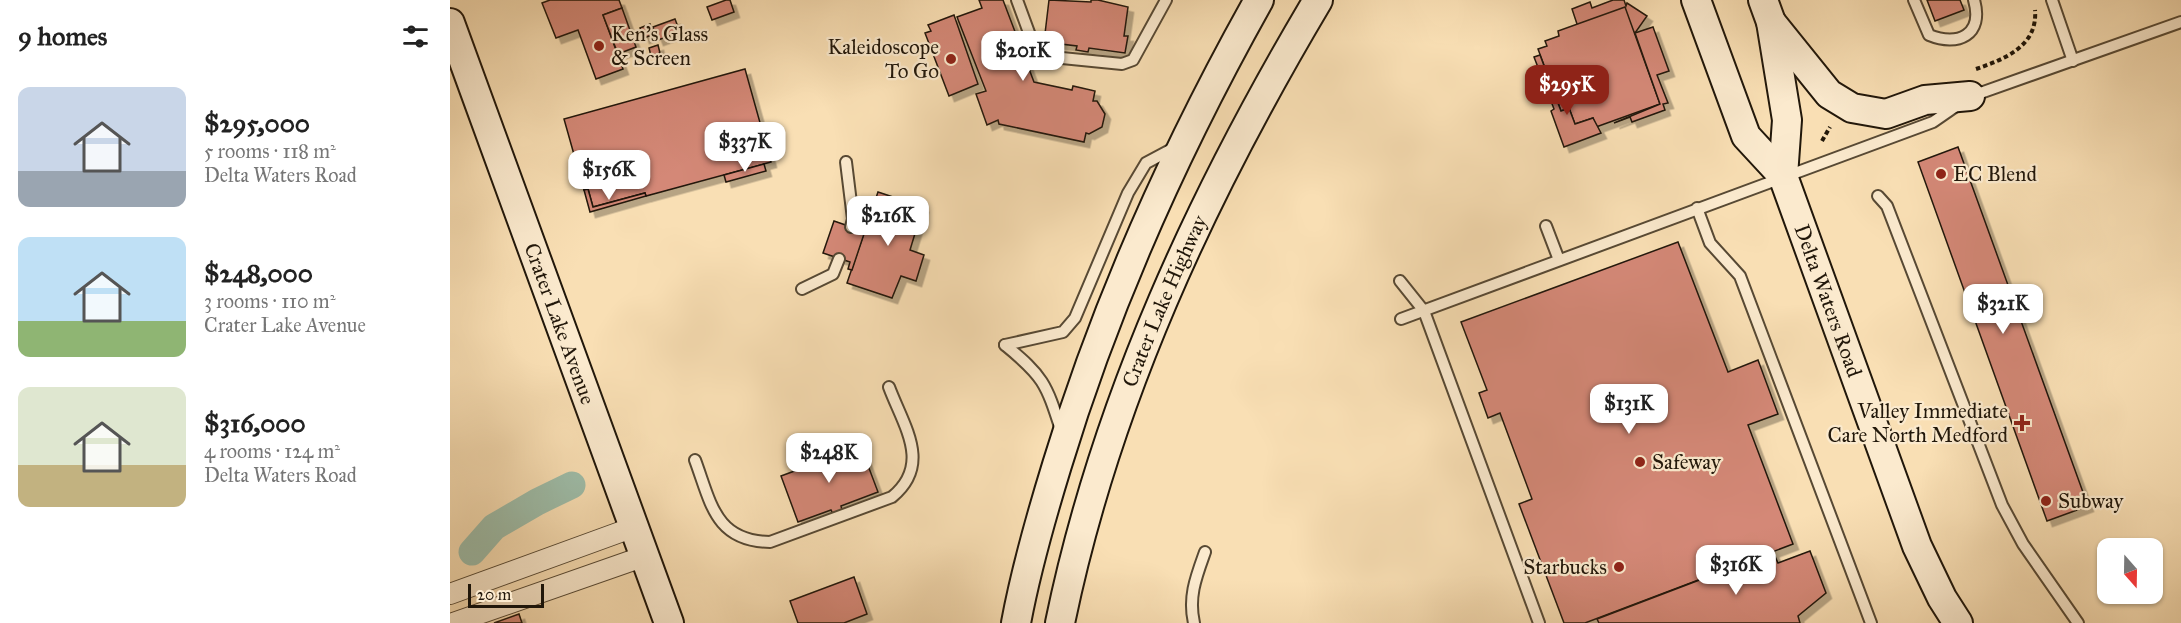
<!DOCTYPE html>
<meta charset="utf-8">
<style>
:root{--surface:#fff;--page:#f6f6f6;--text:#222;--muted:#767676;--accent:#8f2418}
body{margin:0;font-family:"IM FELL Great Primer",serif;background:var(--page);color:var(--text);height:100vh;display:flex;flex-direction:column;font-size:22px;white-space:nowrap}
*{box-sizing:border-box;margin:0}
p{font-size:20px;color:var(--muted)}
.icon{flex:none;width:33px;height:33px;fill:none;stroke:currentColor;stroke-width:2;stroke-linecap:round;stroke-linejoin:round}
.map{position:relative;flex:1;overflow:hidden}
.details{display:flex;flex-direction:column;background:var(--surface);width:450px}
.details>*{flex:none}
.needle{width:39px;rotate:160deg}
.tools{position:absolute;left:1647px;top:538px;display:grid;gap:12px}
.tools a{display:grid;place-items:center;width:66px;height:66px;border-radius:12px;background:var(--surface);box-shadow:0 2px 4px #0004;font-size:30px}
.scale{position:absolute;left:18px;bottom:15px;width:76px;box-sizing:border-box;padding-left:6px;border:3px solid #21170a;border-top:0;font-size:16px;line-height:21px;white-space:nowrap;color:#21170a;-webkit-text-stroke:4px #fbeace;paint-order:stroke}
.price{position:absolute;translate:-50% -51px;padding:0 14px;border-radius:12px;background:#fff;color:#222;font-size:20px;line-height:39px;filter:drop-shadow(0 2px 3px #0008)}
.price::after{content:'';position:absolute;left:50%;top:36px;width:18px;height:14px;margin-left:-9px;background:inherit;clip-path:polygon(0 0,100% 0,50% 100%)}
.price.active{background:var(--accent);color:#fff}
ul{padding:0;list-style:none}
li{display:flex;align-items:center;gap:18px;height:150px;padding:0 18px}
li span{display:grid;place-items:center;flex:none;width:168px;height:120px;border-radius:12px;color:#555}
li>.icon{margin-inline-start:auto}
span .icon{width:72px;height:72px;fill:#fffc;stroke-width:1}
li b{font-size:26px}
h2{display:flex;justify-content:space-between;align-items:center;height:72px;padding:0 18px;font-size:26px}
main{display:flex;flex:1;min-height:0}
.map>svg:first-child{display:block}
.lines{fill:none;stroke-linecap:round;stroke-linejoin:round}
.canal{stroke:#9ebda9;stroke-width:27}
.building{fill:#d48877;stroke:#21170a;stroke-width:1.5;filter:url(#shadow)}
.lane-casing{stroke:#574934;stroke-width:14}
.street-casing{stroke:#574934;stroke-width:22}
.secondary-casing{stroke:#21170a;stroke-width:32}
.path{stroke:#21170a;stroke-width:4;stroke-dasharray:4.5 3;stroke-linecap:butt}
.lane{stroke:#fbeace;stroke-width:10}
.street{stroke:#fbeace;stroke-width:20}
.secondary{stroke:#fbeace;stroke-width:28}
.poi-dot{fill:#8f2418;stroke:#fbeace;stroke-width:2}
.labels{text-anchor:middle;dominant-baseline:central;stroke-width:4.5;stroke-linejoin:round;paint-order:stroke}
.poi-label{font-size:21px;fill:#21170a;stroke:#fbeace;text-anchor:start}
.street-label{font-size:21px;fill:#21170a;stroke:#fbeace}
</style>
<main>
<section class="details">
<h2>9 homes<svg class="icon" aria-label="filters" viewBox="0 0 24 24"><path d="M4 7h16M4 17h16"/><circle cx="9" cy="7" r="2"/><circle cx="15" cy="17" r="2"/></svg></h2>
<ul>
<li><span style="background:linear-gradient(#c9d6e8 70%,#9aa5b1 0)"><svg class="icon" aria-label="home" viewBox="0 0 24 24"><path d="M3 11l9-7 9 7M6 9v11h12V9"/></svg></span><div><b>$295,000</b><p>5 rooms · 118 m²</p><p>Delta Waters Road</p></div></li>
<li><span style="background:linear-gradient(#bfe0f5 70%,#8fb573 0)"><svg class="icon" aria-label="home" viewBox="0 0 24 24"><path d="M3 11l9-7 9 7M6 9v11h12V9"/></svg></span><div><b>$248,000</b><p>3 rooms · 110 m²</p><p>Crater Lake Avenue</p></div></li>
<li><span style="background:linear-gradient(#dfe7d0 65%,#c2b280 0)"><svg class="icon" aria-label="home" viewBox="0 0 24 24"><path d="M3 11l9-7 9 7M6 9v11h12V9"/></svg></span><div><b>$316,000</b><p>4 rooms · 124 m²</p><p>Delta Waters Road</p></div></li>
</ul>
</section>
<div class="map">
<svg width="1731" height="623" viewBox="0 0 1731 623">
<defs>
<filter id="shadow"><feDropShadow dx="5.5" dy="5.5" stdDeviation="0" flood-color="#0004"/></filter>
</defs>
<rect width="100%" height="100%" fill="#f9dfb4"/>
<filter id="stains"><feTurbulence type="fractalNoise" baseFrequency=".00333" numOctaves="4"/><feColorMatrix values="0 0 0 0 .2 0 0 0 0 .09 0 0 0 0 .02 0 0 0 .5 -.17"/></filter>
<radialGradient id="worn" r=".72"><stop offset=".6" stop-color="#630" stop-opacity="0"/><stop offset="1" stop-color="#630" stop-opacity=".3"/></radialGradient>
<g class="lines">
<polyline class="canal" points="22,552 44,527 87,502 122,485"/>
</g>
<g class="building">
<polygon points="100,0 169,0 172,8 153,15 173,69 146,79 128,30 106,38 92,3"/>
<polygon points="276,0 280,0 284,12 262,20 257,7"/>
<polygon points="529,0 553,0 584,82 622,90 623,86 645,91 643,101 647,101 655,114 652,127 639,134 636,133 634,142 549,124 548,120 537,125 526,94 536,91 507,17 532,8"/>
<polygon points="599,0 641,2 641,0 648,0 678,7 674,36 678,36 675,53 639,48 638,52 626,50 627,46 594,42"/>
<polygon points="1163,0 1174,0 1176,6 1177,3 1197,16 1185,33 1165,20 1170,14 1129,30 1122,9 1140,2 1142,8"/>
<polygon points="1477,0 1510,0 1514,10 1485,21"/>
<polygon points="1175,7 1210,104 1146,127 1143,118 1125,124 1119,108 1111,111 1088,49 1097,46 1095,41 1109,36 1108,31"/>
<polygon points="172,8 186,47 168,54 153,15"/>
<polygon points="504,15 528,84 499,96 475,33 481,31 478,25"/>
<polygon points="225,19 230,32 208,40 203,27"/>
<polygon points="200,24 204,34 194,38 190,28"/>
<polygon points="1203,27 1219,71 1207,75 1218,103 1213,104 1215,110 1182,122 1180,117 1164,123 1210,104 1185,33"/>
<polygon points="208,45 210,53 201,56 199,48"/>
<polygon points="1090,55 1111,111 1119,108 1125,124 1143,118 1151,133 1114,147 1101,111 1104,109 1084,57"/>
<polygon points="295,69 321,162 196,196 195,193 143,207 138,189 134,190 114,119"/>
<polygon points="1508,147 1638,506 1597,521 1468,162"/>
<polygon points="314,164 316,171 276,182 274,175"/>
<polygon points="138,189 143,207 195,193 196,196 140,212 134,190"/>
<polygon points="428,192 473,207 460,250 474,255 466,281 451,276 442,298 397,283"/>
<polygon points="384,221 410,230 412,224 417,225 402,270 398,269 400,262 373,253"/>
<polygon points="1228,242 1278,372 1308,360 1328,414 1298,425 1343,544 1135,623 1114,623 1069,504 1082,499 1050,413 1038,418 1029,393 1037,390 1011,322"/>
<polygon points="411,447 428,492 391,506 392,510 383,514 381,510 348,522 331,476 358,466 357,464"/>
<polygon points="1360,551 1376,593 1348,616 1350,623 1149,623 1147,619 1323,552 1328,563"/>
<polygon points="404,577 417,614 394,623 348,623 340,601"/>
<polygon points="69,614 72,623 44,623"/>
</g>
<g class="lines">
<g class="lane-casing">
<g id="lane">
<polyline points="567,0 585,49 592,56 672,64 683,60 716,0"/>
<path d="M1464,0L1479,35C1508,47 1534,35 1524,0"/>
<polyline points="1602,0 1623,61"/>
<polyline points="1522,96 1731,22"/>
<polyline points="396,162 403,219 401,227"/>
<polyline points="1428,196 1437,206 1552,505 1573,544 1628,623"/>
<polyline points="1247,208 1260,243 1290,276 1421,623"/>
<polyline points="1096,226 1109,260"/>
<polyline points="950,281 974,311 1089,623"/>
<polyline points="352,289 383,274 389,259"/>
<polyline points="951,319 1483,122 1509,104"/>
<polyline points="555,345 613,332 625,318 678,193 696,163 726,147"/>
<path d="M555,345C593,376 596,383 611,430"/>
<path d="M245,460C261,503 265,541 320,542L442,497C482,464 454,427 439,387"/>
<path d="M744,623C738,597 746,577 755,552"/>
</g>
</g>
<g class="street-casing">
<g id="street">
<polyline points="0,594 184,527"/>
<polyline points="3,623 195,556"/>
</g>
</g>
<g class="secondary-casing">
<g id="secondary">
<path id="s1" d="M1246,0L1296,136L1333,176L1467,546L1492,598L1508,623"/>
<polyline points="1313,0 1321,22 1337,120 1333,176"/>
<polyline points="1321,22 1379,94 1402,108 1436,114 1475,100 1520,96"/>
<path id="s2" d="M0,23L219,623"/>
<path d="M566,623C576,569 591,517 607,465C656,303 726,148 809,0"/>
<path id="s3" d="M610,623C656,400 752,195 868,0"/>
</g>
</g>
<g class="path">
<path d="M1526,69C1555,59 1588,46 1585,10"/>
<polyline points="1372,141 1380,127"/>
</g>
<use href="#lane" class="lane"/>
<use href="#street" class="street"/>
<use href="#secondary" class="secondary"/>
</g>
<g class="poi-dot">
<circle cx="149" cy="46" r="6"/>
<circle cx="501" cy="59" r="6"/>
<circle cx="1491" cy="174" r="6"/>
<path d="M1569 414h6v6h6v6h-6v6h-6v-6h-6v-6h6z"/>
<circle cx="1190" cy="462" r="6"/>
<circle cx="1596" cy="501" r="6"/>
<circle cx="1169" cy="567" r="6"/>
</g>
<g class="labels">
<g class="poi-label">
<text x="161" y="34">Ken's Glass<tspan x="161" dy="24">&amp; Screen</tspan></text>
<text x="489" y="47" text-anchor="end">Kaleidoscope<tspan x="489" dy="24">To Go</tspan></text>
<text x="1503" y="174">EC Blend</text>
<text x="1558" y="411" text-anchor="end">Valley Immediate<tspan x="1558" dy="24">Care North Medford</tspan></text>
<text x="1202" y="462">Safeway</text>
<text x="1608" y="501">Subway</text>
<text x="1157" y="567" text-anchor="end">Starbucks</text>
</g>
<g class="street-label">
<text stroke="none"><textPath href="#s3" startOffset="339">Crater Lake Highway</textPath></text>
<text stroke="none"><textPath href="#s1" startOffset="332">Delta Waters Road</textPath></text>
<text stroke="none"><textPath href="#s2" startOffset="320">Crater Lake Avenue</textPath></text>
</g>
</g>
<rect width="100%" height="100%" filter="url(#stains)"/>
<rect width="100%" height="100%" fill="url(#worn)"/>
</svg>
<div class="tools">
<a><svg class="needle" viewBox="-14 -14 28 28"><path d="M0-13l5 13h-10z" fill="#e53935"/><path d="M0 13l5-13h-10z" fill="#767676"/></svg></a>
</div>
<div class="scale">20 m</div>
<b class="price" style="left:573px;top:82px">$201K</b>
<b class="price active" style="left:1117px;top:116px">$295K</b>
<b class="price" style="left:295px;top:173px">$337K</b>
<b class="price" style="left:159px;top:201px">$156K</b>
<b class="price" style="left:438px;top:247px">$216K</b>
<b class="price" style="left:1553px;top:335px">$321K</b>
<b class="price" style="left:1179px;top:435px">$131K</b>
<b class="price" style="left:379px;top:484px">$248K</b>
<b class="price" style="left:1286px;top:596px">$316K</b>
</div>
</main>
